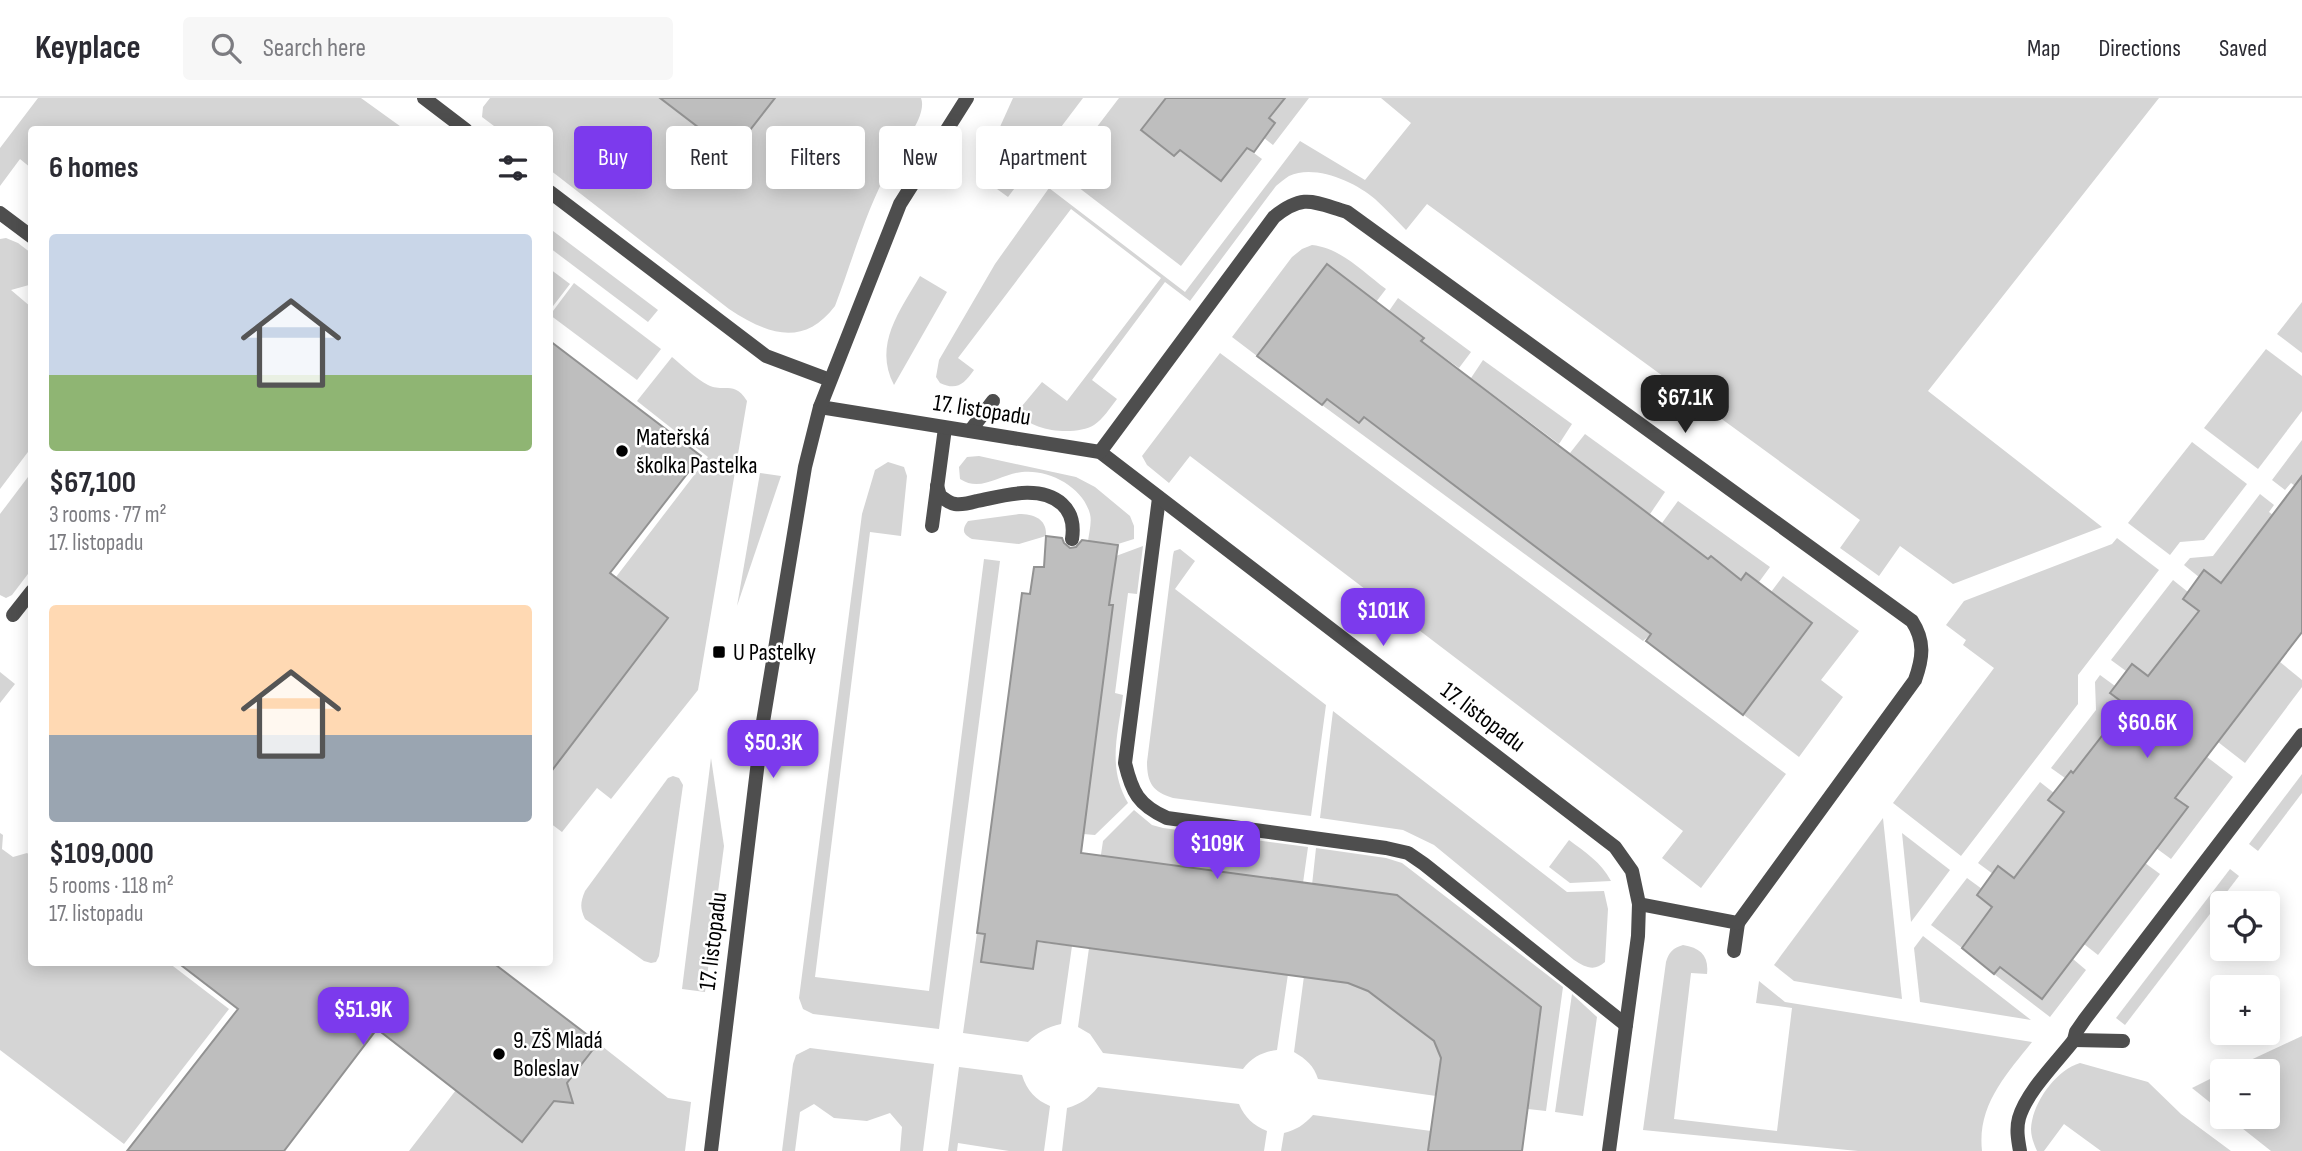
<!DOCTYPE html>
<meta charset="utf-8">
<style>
:root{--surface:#fff;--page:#f7f7f7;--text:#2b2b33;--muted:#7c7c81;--line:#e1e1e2;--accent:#7c3aed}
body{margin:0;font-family:"Sofia Sans Condensed",sans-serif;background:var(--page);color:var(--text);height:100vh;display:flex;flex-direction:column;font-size:26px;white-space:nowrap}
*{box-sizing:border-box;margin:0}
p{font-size:23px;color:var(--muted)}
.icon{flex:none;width:38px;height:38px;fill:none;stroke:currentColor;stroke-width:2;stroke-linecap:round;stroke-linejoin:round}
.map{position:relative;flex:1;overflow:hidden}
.sheet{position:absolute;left:28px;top:28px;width:525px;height:840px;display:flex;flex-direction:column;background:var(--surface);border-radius:7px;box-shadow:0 4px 18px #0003}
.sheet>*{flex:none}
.top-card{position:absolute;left:574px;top:28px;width:665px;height:63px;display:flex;gap:14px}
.tools{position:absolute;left:2210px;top:793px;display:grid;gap:14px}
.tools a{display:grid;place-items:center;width:70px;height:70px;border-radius:7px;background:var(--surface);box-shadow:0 4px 18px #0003;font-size:35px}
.price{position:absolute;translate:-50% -60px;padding:0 16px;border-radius:14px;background:var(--accent);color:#fff;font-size:23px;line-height:46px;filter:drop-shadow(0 2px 4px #0008)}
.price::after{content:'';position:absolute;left:50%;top:42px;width:21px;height:16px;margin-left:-10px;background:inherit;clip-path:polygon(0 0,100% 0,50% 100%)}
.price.active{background:#222;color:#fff}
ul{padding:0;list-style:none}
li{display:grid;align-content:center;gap:14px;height:371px;padding:0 21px}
li span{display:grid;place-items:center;height:217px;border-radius:7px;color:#555}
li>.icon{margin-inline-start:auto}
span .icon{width:126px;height:126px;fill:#fffc;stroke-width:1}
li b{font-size:30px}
h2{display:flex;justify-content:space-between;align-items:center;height:84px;padding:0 21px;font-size:30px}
.tag{padding:0 24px;border-radius:7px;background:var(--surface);box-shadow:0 4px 18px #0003;font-size:24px;line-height:63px}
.tag.active{background:var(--accent);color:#fff}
header{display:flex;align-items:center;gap:42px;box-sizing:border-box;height:98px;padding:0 35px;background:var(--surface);border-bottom:2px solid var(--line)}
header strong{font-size:33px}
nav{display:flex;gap:38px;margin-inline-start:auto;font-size:24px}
.search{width:490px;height:63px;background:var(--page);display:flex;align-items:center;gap:18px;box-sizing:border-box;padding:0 24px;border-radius:7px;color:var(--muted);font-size:26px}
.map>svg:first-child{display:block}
.green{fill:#d5d5d5}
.building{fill:#bebebe;stroke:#929292;stroke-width:2}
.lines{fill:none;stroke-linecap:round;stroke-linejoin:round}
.service{stroke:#4e4e4e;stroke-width:14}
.minor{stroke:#4e4e4e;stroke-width:14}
.poi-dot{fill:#000;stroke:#fff;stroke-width:2.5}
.labels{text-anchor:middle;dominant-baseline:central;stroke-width:5;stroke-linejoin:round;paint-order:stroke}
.street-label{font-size:24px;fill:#000;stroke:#fff}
.poi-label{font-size:24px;fill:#000;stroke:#fff;text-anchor:start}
</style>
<header>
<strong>Keyplace</strong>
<div class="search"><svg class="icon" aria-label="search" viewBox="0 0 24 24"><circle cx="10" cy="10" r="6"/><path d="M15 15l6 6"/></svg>Search here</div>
<nav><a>Map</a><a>Directions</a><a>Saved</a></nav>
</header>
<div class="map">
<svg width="2302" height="1053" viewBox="0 0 2302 1053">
<rect width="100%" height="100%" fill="#fff"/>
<g class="green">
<polygon points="38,0 361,0 404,31 32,32 31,70 20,61 0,88 0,50"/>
<path d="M490,0H660L732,55L775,0H921C928,18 900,50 891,67C866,111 853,161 835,208C803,250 767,236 729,211L550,72V32L498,31L482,19L483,9Z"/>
<polygon points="1013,0 1083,0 1008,99 986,83 999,31"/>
<polygon points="1119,0 1166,0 1141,33 1174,58 1179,52 1182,53 1221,83 1247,50 1262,61 1181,168 1061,76"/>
<polygon points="1285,0 1309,0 1273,47 1264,40 1275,26 1269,20"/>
<path d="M1381,0H2159L1928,293L2102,429L1953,486L1900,448L1879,478L1840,450L1860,422L1427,106L1406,132C1396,122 1386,111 1375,101C1355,84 1315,66 1289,78C1284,81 1280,85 1276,88L1190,203L1165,184L1092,282L1117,301C1110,310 1103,321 1094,327C1076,338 1030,334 1020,315L1022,308L1042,284L1067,303L1161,180L1071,111L958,260L974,272C964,286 957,293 940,285L936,279L939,262L995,166L1049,90L1185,194L1300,43L1365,82L1411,25Z"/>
<polygon points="550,126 553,133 658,212 648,224 550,150"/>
<polygon points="6,140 18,145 31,155 31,188 29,187 11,192 31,209 31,350 0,391 0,141"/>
<path d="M1312,147C1341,150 1363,174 1386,191L1376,204L1327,166L1257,258L1232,239L1292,159L1302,151Z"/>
<polygon points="550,171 570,186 550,212"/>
<path d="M920,178L947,194L894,287C873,246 900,213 920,178Z"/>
<polygon points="574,185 661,251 637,282 550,217"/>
<polygon points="1398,200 1471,254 1459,270 1421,243 1424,239 1389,213"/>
<polygon points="2302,204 2302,255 2277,236"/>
<polygon points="2266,251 2302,278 2302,313 2258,371 2204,330"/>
<polygon points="1220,255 1786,676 1701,790 1662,760 1683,733 1190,358 1169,385 1147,367 1142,358"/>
<path d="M672,259C683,268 695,280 708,287C724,295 734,282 747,303L698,592L611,701L597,690L562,734L550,725V675L668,520L616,479L708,359L637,303Z"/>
<polygon points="1483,262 1572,326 1559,346 1471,280"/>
<polygon points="1327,301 1364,319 1651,536 1643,543 1322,307"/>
<polygon points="1585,336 1665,394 1650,416 1570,355"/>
<polygon points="2302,342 2302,393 2291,385 2285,392 2272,382"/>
<polygon points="2192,344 2247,386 2204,442 2180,444 2170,457 2128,425"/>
<path d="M979,358L1076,379L1095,389L1130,418L1134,428V441L1118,446L1088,443C1089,435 1092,424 1090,416C1083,389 1049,371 1022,374C1000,376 981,395 960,381L959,369L967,359Z"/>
<polygon points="888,364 904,369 907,378 901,438 870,434 815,879 929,893 984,461 1000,463 939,931 813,916 803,911 799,900 862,416 875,372"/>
<polygon points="31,375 31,472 12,497 6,500 0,497 0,416"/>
<polygon points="760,375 781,378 737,508"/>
<polygon points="2260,396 2274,407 2269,414 2285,426 2247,451 2221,485 2205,472 2199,479 2184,467 2190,460 2213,458"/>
<polygon points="1678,403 1770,469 1759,484 1747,476 1741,482 1711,458 1708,461 1662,425"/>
<path d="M1019,416C1034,416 1047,421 1046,438L1019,446L972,441C962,436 962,431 968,423Z"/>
<polygon points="2117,440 2159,472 2078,577 2078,606 1961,758 1893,705 1994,570 1963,547 1966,542 1946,527 1964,503 2112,446"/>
<path d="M1143,448L1137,496L1128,495L1115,595L1123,597C1118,637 1107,669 1128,705L1095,737L1083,736L1113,508L1109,507L1116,458Z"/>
<path d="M1180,451L1195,463L1175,491L1326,607L1311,718L1173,700C1153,694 1147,685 1147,664L1173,457L1174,453Z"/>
<polygon points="1783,478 1859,533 1821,582 1843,599 1799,659 1744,617 1811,526 1771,494"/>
<polygon points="2173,482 2188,494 2183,501 2199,513 2148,578 2132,566 2126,573 2111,562"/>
<polygon points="2280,564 2302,582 2302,589 2245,665 2218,644"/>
<polygon points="0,574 15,586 0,605"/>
<polygon points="2100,577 2115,588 2110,596 2126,607 2100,641 2086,685 2070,674 2065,680 2051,670 2096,612 2095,584"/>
<path d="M1333,613L1567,794L1604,793L1608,811L1605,864C1594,874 1585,869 1574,862L1434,747L1403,732L1320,720Z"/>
<polygon points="2207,659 2233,679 2171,761 2156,750 2187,709 2175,700"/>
<polygon points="711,660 724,748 705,894 682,891"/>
<polygon points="2302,676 2302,695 2258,753 2249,746"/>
<path d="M673,678L679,680L683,687L659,858L656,864L651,865L644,863L585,821C580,810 580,805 585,793L668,680Z"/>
<polygon points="2040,684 2054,695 2048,702 2064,714 2014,780 1999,768 1993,776 1978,765"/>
<polygon points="1134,712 1152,727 1163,730 1308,749 1303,785 1099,770 1103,743"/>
<polygon points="1883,720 1902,901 1794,883 1774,867"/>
<polygon points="0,735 3,737 2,751 13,759 27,755 31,758 32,864 169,865 229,911 124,1046 0,952"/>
<polygon points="1902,735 1950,772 1911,824"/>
<path d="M1569,742C1585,754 1601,764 1611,783L1570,785L1549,769Z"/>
<polygon points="1316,750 1386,760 1402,765 1563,889 1546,1013 1528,1011 1541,909 1397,797 1312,787"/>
<polygon points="2145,765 2160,776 2098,857 2084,846"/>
<polygon points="2230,771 2239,778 2125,927 2116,920"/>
<polygon points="1967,780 1982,791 1977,798 1992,809 1962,850 1931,827"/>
<path d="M977,835L985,836L981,864L1037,844L1072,848L1061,926C1047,929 1038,934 1028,944L963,935Z"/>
<polygon points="1923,838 2031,922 1920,904 1914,850"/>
<path d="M1683,847C1701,850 1709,858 1707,876L1691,875L1674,1021L1777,1033L1792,910L1756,905L1759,883L1785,904L2032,944C2006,977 1977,1007 1982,1053H1858L1643,1032L1666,864C1669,854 1673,850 1683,847Z"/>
<path d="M1089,850L1288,876L1277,952C1263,954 1252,959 1243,971L1103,955L1090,936L1078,929Z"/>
<polygon points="2073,861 2086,872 2050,919 1994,876 2000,869 2041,901"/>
<path d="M1304,878L1348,885L1368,893L1434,943L1441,960L1436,998L1318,981C1314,968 1306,961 1294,954Z"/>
<polygon points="1572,896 1597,919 1583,1018 1555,1014"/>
<polygon points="2302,938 2302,1053 2271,1053 2228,1019 2268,1018 2268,973 2227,973"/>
<polygon points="598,945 668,1000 691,1004 685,1053 409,1053 456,992 522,1044"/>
<polygon points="810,950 934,966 923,1053 900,1053 902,1029 890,1015 867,1023 834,1020 814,1006 800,1014 795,1053 782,1053 793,966 796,957"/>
<path d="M2080,965L2148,984L2181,1016L2231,1053H2101L2064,1026L2044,1053H2037C2034,1046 2031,1039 2031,1031C2032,1005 2056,972 2080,965Z"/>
<path d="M959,969L1022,977C1027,993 1036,1002 1050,1008L1044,1053H1009L958,1045L957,1053H948Z"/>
<polygon points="2222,975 2222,1014 2192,990"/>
<path d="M1098,989L1239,1006C1245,1020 1253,1027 1267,1033L1264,1053H1062L1067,1010C1081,1006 1089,1000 1098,989Z"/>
<path d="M1313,1017L1431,1033L1428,1053H1281L1284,1035C1296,1032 1304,1027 1313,1017Z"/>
</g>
<g class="building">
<polygon points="660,0 775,0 732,55"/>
<polygon points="1166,0 1285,0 1269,20 1275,25 1254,54 1247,50 1221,83 1180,52 1174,58 1141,32"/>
<polygon points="1327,166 1424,240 1421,243 1708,461 1711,458 1741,482 1746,475 1812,525 1743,617 1646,543 1651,536 1364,319 1359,325 1327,301 1322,307 1257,258"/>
<polygon points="550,243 701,358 610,475 668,520 550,675"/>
<polygon points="2302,378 2302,534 2175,700 2188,709 2042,901 2000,869 1994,876 1962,850 1992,809 1977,797 1998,768 2014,780 2064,714 2048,702 2071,673 2073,675 2126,607 2110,595 2132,566 2148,578 2199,513 2183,501 2204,472 2221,485"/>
<polygon points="1046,438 1062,440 1064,445 1070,450 1076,449 1082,442 1118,447 1109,507 1113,507 1081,755 1397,797 1541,909 1522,1053 1428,1053 1441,960 1434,943 1368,893 1348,885 1037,843 1033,871 981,864 985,836 977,835 1022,495 1030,496 1034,469 1044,469"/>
<polygon points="177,864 492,864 598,945 567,985 573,1005 554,1003 522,1044 377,931 284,1053 127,1053 238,911"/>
</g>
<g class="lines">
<g class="service">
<polyline points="0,115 32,139"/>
<polyline points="970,333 993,303"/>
<path d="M937,388L940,398C945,401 949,405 955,406C961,407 970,405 977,403C1003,398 1039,386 1062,406C1072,415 1074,428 1072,441"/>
<path d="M1159,400L1125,665C1132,694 1138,707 1167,720L1386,750L1408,755L1424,766L1626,927"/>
<polyline points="932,428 945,330"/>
<polyline points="13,517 32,493"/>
<polyline points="1734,853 1738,825"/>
<polyline points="2074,942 2123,943"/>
<path d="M2020,1053C2018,1042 2016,1031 2019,1020C2027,993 2057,964 2074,942L2076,934L2085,921L2302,637"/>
</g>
<g class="minor">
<polyline points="424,0 466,32"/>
<polyline points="550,94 766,258 830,282"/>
<polyline points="820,309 1100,354 1615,749 1632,773 1639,806 1638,838 1609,1053"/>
<path d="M1100,354L1274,119C1304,95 1313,104 1347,114L1912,523C1925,543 1923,560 1915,582L1738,825L1639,806"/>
<polyline points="711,1053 762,630 805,369 820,309 900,106 967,0"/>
</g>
</g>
<g class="poi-dot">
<circle cx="622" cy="353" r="7"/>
<rect x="712" y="547" width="14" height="14" rx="3.5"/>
<circle cx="499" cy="956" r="7"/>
</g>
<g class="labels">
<g class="street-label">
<text transform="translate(982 312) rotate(9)">17. listopadu</text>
<text transform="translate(1483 619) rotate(37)">17. listopadu</text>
<text transform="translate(713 843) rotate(-83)">17. listopadu</text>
</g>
<g class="poi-label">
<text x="636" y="339">Mateřská<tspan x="636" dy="28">školka Pastelka</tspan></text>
<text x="733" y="554">U Pastelky</text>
<text x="513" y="942">9. ZŠ Mladá<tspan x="513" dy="28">Boleslav</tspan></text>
</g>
</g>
</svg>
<div class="tools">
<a><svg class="icon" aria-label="locate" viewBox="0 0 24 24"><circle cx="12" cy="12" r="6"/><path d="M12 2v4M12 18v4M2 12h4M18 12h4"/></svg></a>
<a>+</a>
<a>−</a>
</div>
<b class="price active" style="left:1685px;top:337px">$67.1K</b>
<b class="price" style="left:1383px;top:550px">$101K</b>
<b class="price" style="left:2147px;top:662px">$60.6K</b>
<b class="price" style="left:773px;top:682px">$50.3K</b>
<b class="price" style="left:1217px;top:783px">$109K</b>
<b class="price" style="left:363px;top:949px">$51.9K</b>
<div class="top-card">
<a class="tag active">Buy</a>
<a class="tag">Rent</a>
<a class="tag">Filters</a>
<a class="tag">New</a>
<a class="tag">Apartment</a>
</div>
<section class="sheet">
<h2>6 homes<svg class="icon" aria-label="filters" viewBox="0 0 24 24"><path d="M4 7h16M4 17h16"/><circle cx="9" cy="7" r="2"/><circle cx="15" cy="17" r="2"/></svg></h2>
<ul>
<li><span style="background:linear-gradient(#c9d6e8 65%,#8fb573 0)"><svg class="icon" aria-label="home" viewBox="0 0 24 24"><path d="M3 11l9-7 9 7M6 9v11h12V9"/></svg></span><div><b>$67,100</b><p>3 rooms · 77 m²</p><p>17. listopadu</p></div></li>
<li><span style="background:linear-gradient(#ffd9b3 60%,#9aa5b1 0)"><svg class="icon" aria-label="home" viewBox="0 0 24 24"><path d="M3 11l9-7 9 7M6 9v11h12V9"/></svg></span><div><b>$109,000</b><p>5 rooms · 118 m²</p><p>17. listopadu</p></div></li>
</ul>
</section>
</div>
